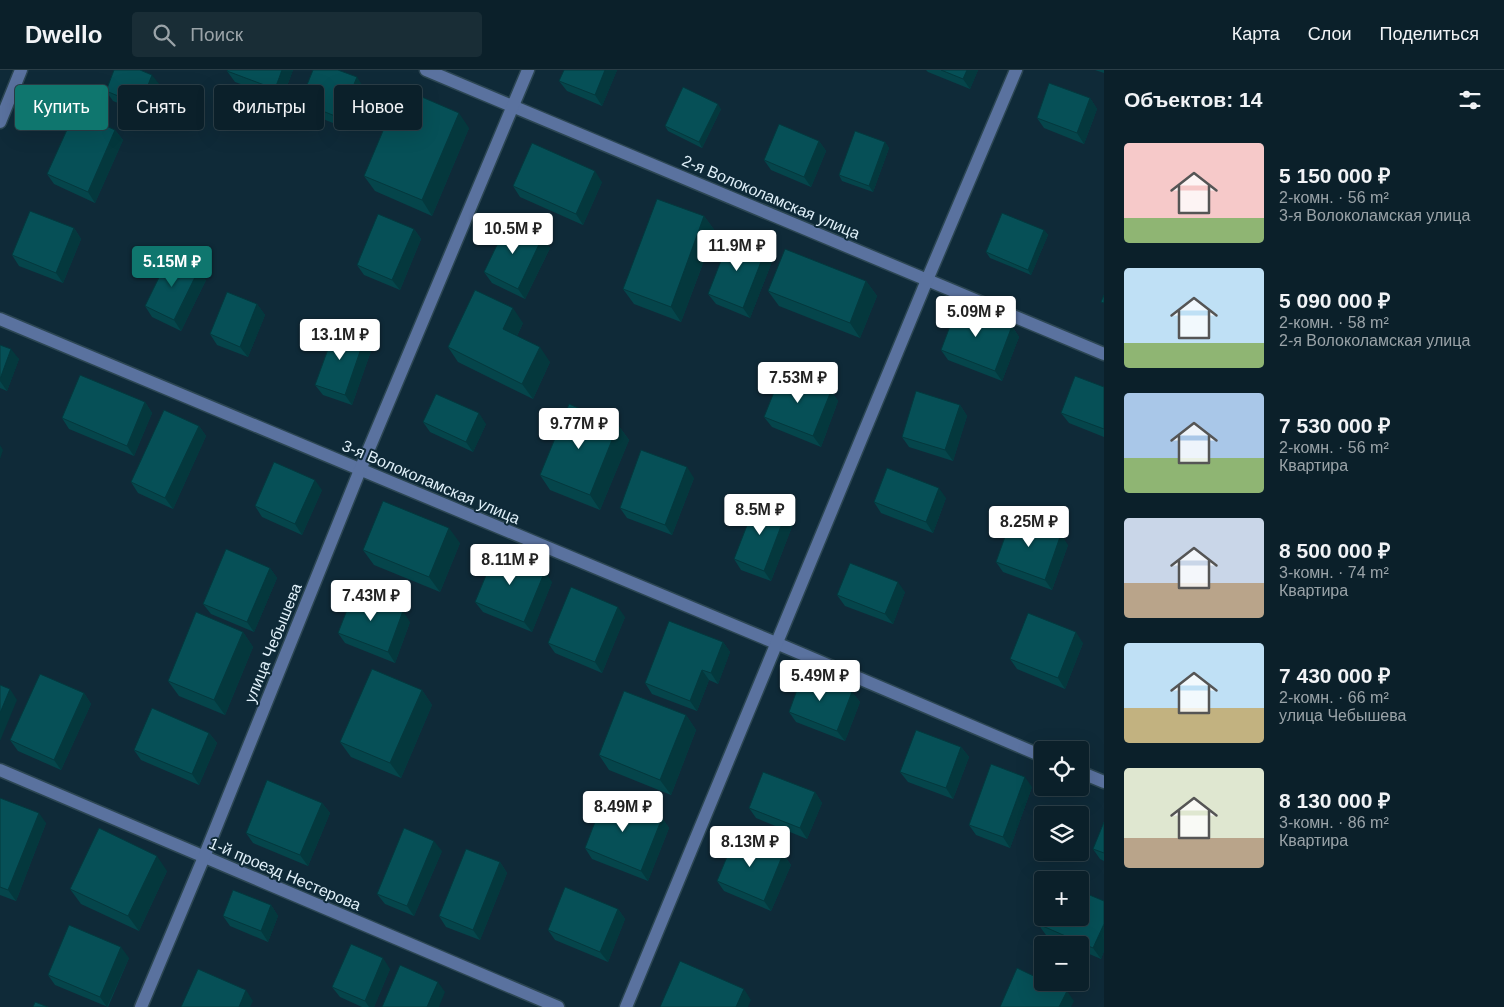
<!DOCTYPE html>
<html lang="ru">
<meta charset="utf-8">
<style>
:root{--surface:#0b202a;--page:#192d36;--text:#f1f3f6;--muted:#9aa3a8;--line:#2b3e47;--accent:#0f766e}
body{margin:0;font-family:Arial,sans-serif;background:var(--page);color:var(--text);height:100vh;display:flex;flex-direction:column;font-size:19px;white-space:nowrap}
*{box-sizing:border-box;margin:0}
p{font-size:16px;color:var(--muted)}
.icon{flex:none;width:28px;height:28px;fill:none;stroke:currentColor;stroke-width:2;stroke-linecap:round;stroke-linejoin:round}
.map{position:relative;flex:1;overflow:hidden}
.sheet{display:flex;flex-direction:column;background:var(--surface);width:400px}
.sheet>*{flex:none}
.hud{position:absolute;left:15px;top:15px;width:475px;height:45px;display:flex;gap:10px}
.tools{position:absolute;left:1034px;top:671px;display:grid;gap:10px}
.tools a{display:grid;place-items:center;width:55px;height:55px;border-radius:5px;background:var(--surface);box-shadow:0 5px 20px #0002,0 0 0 1px var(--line);font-size:25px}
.price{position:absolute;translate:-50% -42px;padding:0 11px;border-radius:5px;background:#fff;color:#222;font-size:16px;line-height:32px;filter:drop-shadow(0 1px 2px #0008)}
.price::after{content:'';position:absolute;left:50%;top:30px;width:15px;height:11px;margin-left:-8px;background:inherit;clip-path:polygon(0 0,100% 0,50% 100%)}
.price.current{background:var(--accent);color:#fff}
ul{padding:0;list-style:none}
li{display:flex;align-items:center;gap:15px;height:125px;padding:0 20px}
li span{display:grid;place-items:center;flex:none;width:140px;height:100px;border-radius:5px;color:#555}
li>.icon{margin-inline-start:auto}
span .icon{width:60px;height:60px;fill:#fffc;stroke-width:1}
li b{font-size:21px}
h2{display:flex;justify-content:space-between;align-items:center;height:60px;padding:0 20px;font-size:21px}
.tag{padding:0 18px;border-radius:5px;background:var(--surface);box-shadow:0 5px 20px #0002,0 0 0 1px var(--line);font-size:18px;line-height:45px}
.tag.current{background:var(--accent);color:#fff}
header{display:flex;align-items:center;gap:30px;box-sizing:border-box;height:70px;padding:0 25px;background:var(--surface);border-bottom:1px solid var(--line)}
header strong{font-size:24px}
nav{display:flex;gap:28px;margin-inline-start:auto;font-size:18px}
.search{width:350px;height:45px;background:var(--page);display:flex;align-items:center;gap:12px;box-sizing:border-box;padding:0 18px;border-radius:5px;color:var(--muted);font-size:19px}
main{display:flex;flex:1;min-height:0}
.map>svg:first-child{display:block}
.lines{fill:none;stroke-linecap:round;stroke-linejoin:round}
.minor-casing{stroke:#2c4653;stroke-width:15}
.minor{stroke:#5a729f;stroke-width:12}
.wall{fill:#05454b}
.shaded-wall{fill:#04383d}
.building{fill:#065057;stroke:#04383d}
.labels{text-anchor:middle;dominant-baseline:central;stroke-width:4;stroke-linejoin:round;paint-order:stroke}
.street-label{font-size:16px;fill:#e0f0f9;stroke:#0f2a38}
</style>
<header>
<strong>Dwello</strong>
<div class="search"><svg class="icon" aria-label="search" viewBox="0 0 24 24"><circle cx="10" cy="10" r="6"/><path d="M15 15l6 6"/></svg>Поиск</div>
<nav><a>Карта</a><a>Слои</a><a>Поделиться</a></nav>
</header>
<main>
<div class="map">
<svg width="1104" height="937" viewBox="0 0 1104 937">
<rect width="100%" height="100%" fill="#0f2a38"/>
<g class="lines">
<g class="minor-casing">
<g id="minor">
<polyline points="426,0 1104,284"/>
<polyline points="0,52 21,0"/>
<polyline points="0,249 776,573 1042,686"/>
<polyline points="0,700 558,937"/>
<polyline points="1080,702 1104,712"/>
<polyline points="141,937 204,787 360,400 528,0"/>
<polyline points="626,937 927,210 1016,0"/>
</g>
</g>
<use href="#minor" class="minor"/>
</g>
<g class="wall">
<polygon points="293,0 282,29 235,12 227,1"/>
<polygon points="617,0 602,36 567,21 559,11"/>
<polygon points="926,0 978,0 970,19 928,2"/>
<polygon points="1095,0 1104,0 1104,3"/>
<polygon points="160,15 147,45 113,31 106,21"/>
<polygon points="364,18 348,59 308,43 300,32"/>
<polygon points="1090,28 1097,39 1084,74 1044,58 1037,48"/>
<polygon points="721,39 702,78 668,61 665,56"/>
<polygon points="469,58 432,146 375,121 364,106"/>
<polygon points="115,60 123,70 95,133 54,114 47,104"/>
<polygon points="819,71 826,81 811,117 771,100 764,90"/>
<polygon points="885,72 889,78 873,122 842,111 839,105"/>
<polygon points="602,112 583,155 520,127 513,116"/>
<polygon points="704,146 715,161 681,252 634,234 623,219"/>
<polygon points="74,158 81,169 63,213 19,196 12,185"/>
<polygon points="414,159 421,169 400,220 364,205 357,195"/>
<polygon points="1044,160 1048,165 1031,205 990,188 986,182"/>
<polygon points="542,168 550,178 525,229 492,213 484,202"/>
<polygon points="773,189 750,248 716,234 708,224"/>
<polygon points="206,210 181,261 152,247 145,236"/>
<polygon points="866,211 877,226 860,268 779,236 768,221"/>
<polygon points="257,234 265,245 248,287 217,275 210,264"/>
<polygon points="523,253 517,266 550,292 533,329 458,292 448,277"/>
<polygon points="1012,256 1019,267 1002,311 948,290 941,280"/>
<polygon points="0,275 19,289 7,321 0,318"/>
<polygon points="372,278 352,335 323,325 315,315"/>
<polygon points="1104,317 1104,367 1069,353 1061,343"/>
<polygon points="831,321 838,331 821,377 772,357 764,347"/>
<polygon points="145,332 152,343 134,386 69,359 62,348"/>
<polygon points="960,335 967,346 953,391 909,377 902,367"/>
<polygon points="423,352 486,354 473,382 430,362"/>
<polygon points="618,355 629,370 600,440 550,420 540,405"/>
<polygon points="199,356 206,366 173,439 138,423 131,412"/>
<polygon points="694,408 672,465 627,448 620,438"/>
<polygon points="322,420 302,465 262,447 255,436"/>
<polygon points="946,428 933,463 881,443 874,432"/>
<polygon points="786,443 793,454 771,511 741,500 734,489"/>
<polygon points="460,473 440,522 374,495 363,480"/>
<polygon points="1068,475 1052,520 1003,502 996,492"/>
<polygon points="270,498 277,508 254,562 211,544 203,534"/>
<polygon points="552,512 532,562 483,542 475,532"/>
<polygon points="905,522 893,554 845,536 837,525"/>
<polygon points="625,547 602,603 555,583 548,573"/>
<polygon points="410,552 395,593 345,573 338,563"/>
<polygon points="243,562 253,577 225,645 179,626 168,611"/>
<polygon points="723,572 730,582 718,614 709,610 697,641 652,624 645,613"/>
<polygon points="1083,573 1065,619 1017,599 1010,589"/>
<polygon points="422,620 432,635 401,708 351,687 340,672"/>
<polygon points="852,622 860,632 845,671 796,652 789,642"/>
<polygon points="84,623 91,634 61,700 18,681 10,670"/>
<polygon points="686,645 696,660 671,725 609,700 599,685"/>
<polygon points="209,663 217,673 199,715 141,690 134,680"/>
<polygon points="961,677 969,687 953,729 908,712 900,702"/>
<polygon points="1032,717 1010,778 976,765 969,755"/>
<polygon points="815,722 822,733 807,769 756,748 749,738"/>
<polygon points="0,728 46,753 16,831 0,825"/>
<polygon points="322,733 330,743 308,796 253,773 246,763"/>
<polygon points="662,748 669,758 648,811 592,789 585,778"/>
<polygon points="1104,752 1104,791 1100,789 1093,779"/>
<polygon points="442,781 414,846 385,834 377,824"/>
<polygon points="783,784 791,795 771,841 724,821 717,811"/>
<polygon points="500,792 507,803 480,870 446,857 439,846"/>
<polygon points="167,801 139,861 81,834 70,819"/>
<polygon points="1104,831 1104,881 1101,889 1080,880 1080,875 1069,875 1046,865 1038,854"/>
<polygon points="271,835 278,846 268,872 230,856 223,846"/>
<polygon points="618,839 625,849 608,892 555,870 548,860"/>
<polygon points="129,888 108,937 55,915 48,905"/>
<polygon points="390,899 374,937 362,937 340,927 332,917"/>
</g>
<g class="shaded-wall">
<polygon points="282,0 293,0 282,29 275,19"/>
<polygon points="605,0 617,0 602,36 595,25"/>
<polygon points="967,0 978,0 970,19 963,9"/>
<polygon points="152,5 160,15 147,45 140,35"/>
<polygon points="357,7 364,18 348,59 340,48"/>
<polygon points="1090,28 1097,39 1084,74 1077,63"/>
<polygon points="718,34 721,39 702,78 699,72"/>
<polygon points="459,43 469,58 432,146 422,130"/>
<polygon points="115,60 123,70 95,133 88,122"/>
<polygon points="819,71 826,81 811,117 804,107"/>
<polygon points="885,72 889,78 873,122 869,116"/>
<polygon points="595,101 602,112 583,155 576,144"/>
<polygon points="704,146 715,161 681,252 671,237"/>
<polygon points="74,158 81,169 63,213 56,203"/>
<polygon points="414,159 421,169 400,220 392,210"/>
<polygon points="1044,160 1048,165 1031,205 1028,200"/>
<polygon points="542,168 550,178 525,229 518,219"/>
<polygon points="766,179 773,189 750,248 743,238"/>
<polygon points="199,199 206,210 181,261 174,250"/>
<polygon points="866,211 877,226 860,268 850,253"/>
<polygon points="257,234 265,245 248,287 240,277"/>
<polygon points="513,238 523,253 513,274 503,259"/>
<polygon points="1012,256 1019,267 1002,311 995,301"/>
<polygon points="365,267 372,278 352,335 345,325"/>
<polygon points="540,277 550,292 533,329 522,314"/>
<polygon points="11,279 19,289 7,321 0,311 0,309"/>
<polygon points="831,321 838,331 821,377 813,366"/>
<polygon points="145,332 152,343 134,386 127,376"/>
<polygon points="960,335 967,346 953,391 945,380"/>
<polygon points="479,343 486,354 473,382 466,372"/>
<polygon points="618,355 629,370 600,440 590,425"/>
<polygon points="199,356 206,366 173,439 165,428"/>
<polygon points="0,375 3,380 0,389"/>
<polygon points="687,397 694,408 672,465 665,455"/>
<polygon points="315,410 322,420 302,465 295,454"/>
<polygon points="939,418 946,428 933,463 926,452"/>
<polygon points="786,443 793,454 771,511 764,501"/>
<polygon points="449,458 460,473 440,522 429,507"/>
<polygon points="1061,464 1068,475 1052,520 1045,510"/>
<polygon points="270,498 277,508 254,562 247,552"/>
<polygon points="545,501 552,512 532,562 524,552"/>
<polygon points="898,512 905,522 893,554 885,544"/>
<polygon points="618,537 625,547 602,603 595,592"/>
<polygon points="403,541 410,552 395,593 388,582"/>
<polygon points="243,562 253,577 225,645 214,630"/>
<polygon points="1076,562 1083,573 1065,619 1058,608"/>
<polygon points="723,572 730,582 718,614 711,603"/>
<polygon points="702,600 709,610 697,641 690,631"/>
<polygon points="10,619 17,630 0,671 0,643"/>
<polygon points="422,620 432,635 401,708 390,693"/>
<polygon points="852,622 860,632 845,671 837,661"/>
<polygon points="84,623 91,634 61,700 54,690"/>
<polygon points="686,645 696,660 671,725 660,710"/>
<polygon points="209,663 217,673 199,715 192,704"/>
<polygon points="961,677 969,687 953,729 946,718"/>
<polygon points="1025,707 1032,717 1010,778 1003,767"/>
<polygon points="815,722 822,733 807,769 800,758"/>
<polygon points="322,733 330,743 308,796 300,785"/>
<polygon points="39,743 46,753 16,831 8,820"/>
<polygon points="662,748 669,758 648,811 641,801"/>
<polygon points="434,771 442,781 414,846 407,836"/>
<polygon points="783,784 791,795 771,841 764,831"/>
<polygon points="157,786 167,801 139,861 128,846"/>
<polygon points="500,792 507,803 480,870 473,860"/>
<polygon points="271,835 278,846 268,872 261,861"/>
<polygon points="618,839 625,849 608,892 600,882"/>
<polygon points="1104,854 1104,881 1101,889 1093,878"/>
<polygon points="121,877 129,888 107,937 100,927"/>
<polygon points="383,888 390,899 374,937 369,937 365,931"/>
<polygon points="438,912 445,922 439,937 427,937"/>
<polygon points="744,919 751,930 748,937 736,937"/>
<polygon points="246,920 253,931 250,937 239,937"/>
<polygon points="1067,921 1074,931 1071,937 1059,937"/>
</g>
<g class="building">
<polygon points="114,0 140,0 152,5 140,35 106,21"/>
<polygon points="228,0 282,0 275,19 227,1"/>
<polygon points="313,0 338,0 357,7 340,48 300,32"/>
<polygon points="564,0 605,0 595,25 559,11"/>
<polygon points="941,0 967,0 963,9"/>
<polygon points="1049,13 1090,28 1077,63 1037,48"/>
<polygon points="683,17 718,34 699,72 665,56"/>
<polygon points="401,18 459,43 422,130 364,106"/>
<polygon points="75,42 115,60 88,122 47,104"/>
<polygon points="779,54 819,71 804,107 764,90"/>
<polygon points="855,61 885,72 869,116 839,105"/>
<polygon points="532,73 595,101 576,144 513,116"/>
<polygon points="657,129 704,146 671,237 623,219"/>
<polygon points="30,141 74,158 56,203 12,185"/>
<polygon points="1002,143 1044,160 1028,200 986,182"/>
<polygon points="378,144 414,159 392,210 357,195"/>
<polygon points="508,152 542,168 518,219 484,202"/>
<polygon points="731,165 766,179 743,238 708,224"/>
<polygon points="785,179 866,211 850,253 768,221"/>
<polygon points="170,185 199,199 174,250 145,236"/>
<polygon points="475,220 513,238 503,259 540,277 522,314 448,277"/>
<polygon points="227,222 257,234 240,277 210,264"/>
<polygon points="1104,225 1104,233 1101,232"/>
<polygon points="958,235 1012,256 995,301 941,280"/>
<polygon points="336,257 365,267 345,325 315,315"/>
<polygon points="0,275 11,279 0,309"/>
<polygon points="782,302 831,321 813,366 764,347"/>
<polygon points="80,305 145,332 127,376 62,348"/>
<polygon points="1075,306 1104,317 1104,359 1061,343"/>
<polygon points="916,321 960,335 945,380 902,367"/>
<polygon points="436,324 479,343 466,372 423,352"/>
<polygon points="569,334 618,355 590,425 540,405"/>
<polygon points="164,340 199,356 165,428 131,412"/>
<polygon points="641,380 687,397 665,455 620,438"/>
<polygon points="274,392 315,410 295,454 255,436"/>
<polygon points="887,398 939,418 926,452 874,432"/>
<polygon points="383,431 449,458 429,507 363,480"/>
<polygon points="756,432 786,443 764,501 734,489"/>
<polygon points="1012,447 1061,464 1045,510 996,492"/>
<polygon points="226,479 270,498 247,552 203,534"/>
<polygon points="496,481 545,501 524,552 475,532"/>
<polygon points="850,493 898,512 885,544 837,525"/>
<polygon points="571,517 618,537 595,592 548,573"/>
<polygon points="354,522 403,541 388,582 338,563"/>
<polygon points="196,542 243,562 214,630 168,611"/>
<polygon points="1028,543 1076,562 1058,608 1010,589"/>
<polygon points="669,551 723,572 711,603 702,600 690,631 645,613"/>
<polygon points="372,599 422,620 390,693 340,672"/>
<polygon points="803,603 852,622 837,661 789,642"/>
<polygon points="40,604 84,623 54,690 10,670"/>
<polygon points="0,615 10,619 0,643"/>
<polygon points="624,621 686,645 660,710 599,685"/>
<polygon points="152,638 209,663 192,704 134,680"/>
<polygon points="916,660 961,677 946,718 900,702"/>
<polygon points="991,694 1025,707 1003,767 969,755"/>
<polygon points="763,702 815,722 800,758 749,738"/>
<polygon points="267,710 322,733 300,785 246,763"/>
<polygon points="605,726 662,748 641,801 585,778"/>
<polygon points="0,728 39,743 8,820 0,817"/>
<polygon points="1104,752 1104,783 1093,779"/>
<polygon points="99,758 157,786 128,846 70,819"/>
<polygon points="404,758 434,771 407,836 377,824"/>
<polygon points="736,765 783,784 764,831 717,811"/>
<polygon points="466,779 500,792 473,860 439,846"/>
<polygon points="565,817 618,839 600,882 548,860"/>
<polygon points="233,820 271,835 261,861 223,846"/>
<polygon points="1080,821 1104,831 1104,854 1093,878 1038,854 1042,844 1042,848 1080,848"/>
<polygon points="69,855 121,877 100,927 48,905"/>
<polygon points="351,874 383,888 365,931 332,917"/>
<polygon points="680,891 744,919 736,937 660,937"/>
<polygon points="400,895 438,912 427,937 382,937"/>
<polygon points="1017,898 1042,910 1042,912 1049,912 1067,921 1059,937 1000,937"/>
<polygon points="198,899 246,920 239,937 181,937"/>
<polygon points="35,932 48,937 33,937"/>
</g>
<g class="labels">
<g class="street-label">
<text transform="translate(771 127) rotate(23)">2-я Волоколамская улица</text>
<text transform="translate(431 412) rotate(23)">3-я Волоколамская улица</text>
<text transform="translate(273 573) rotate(-68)">улица Чебышева</text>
<text transform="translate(285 804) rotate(23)">1-й проезд Нестерова</text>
</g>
</g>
</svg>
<div class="tools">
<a><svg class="icon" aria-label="locate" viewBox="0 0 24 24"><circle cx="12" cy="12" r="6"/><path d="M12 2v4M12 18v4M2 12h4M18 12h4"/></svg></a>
<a><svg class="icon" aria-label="layers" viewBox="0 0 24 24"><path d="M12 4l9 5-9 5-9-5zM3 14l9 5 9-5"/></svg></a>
<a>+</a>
<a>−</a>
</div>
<b class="price" style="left:513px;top:185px">10.5M ₽</b>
<b class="price" style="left:737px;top:202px">11.9M ₽</b>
<b class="price current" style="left:172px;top:218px">5.15M ₽</b>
<b class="price" style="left:976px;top:268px">5.09M ₽</b>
<b class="price" style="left:340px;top:291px">13.1M ₽</b>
<b class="price" style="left:798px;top:334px">7.53M ₽</b>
<b class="price" style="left:579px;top:380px">9.77M ₽</b>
<b class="price" style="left:760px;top:466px">8.5M ₽</b>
<b class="price" style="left:1029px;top:478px">8.25M ₽</b>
<b class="price" style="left:510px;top:516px">8.11M ₽</b>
<b class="price" style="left:371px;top:552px">7.43M ₽</b>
<b class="price" style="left:820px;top:632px">5.49M ₽</b>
<b class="price" style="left:623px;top:763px">8.49M ₽</b>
<b class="price" style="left:750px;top:798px">8.13M ₽</b>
<div class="hud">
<a class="tag current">Купить</a>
<a class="tag">Снять</a>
<a class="tag">Фильтры</a>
<a class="tag">Новое</a>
</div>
</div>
<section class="sheet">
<h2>Объектов: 14<svg class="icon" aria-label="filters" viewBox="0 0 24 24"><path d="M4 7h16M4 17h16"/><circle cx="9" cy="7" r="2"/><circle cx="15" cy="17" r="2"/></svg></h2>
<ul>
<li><span style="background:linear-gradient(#f6c9c9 75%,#8fb573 0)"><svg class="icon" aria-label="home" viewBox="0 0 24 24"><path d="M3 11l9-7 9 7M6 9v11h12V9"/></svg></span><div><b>5 150 000 ₽</b><p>2-комн. · 56 m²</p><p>3-я Волоколамская улица</p></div></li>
<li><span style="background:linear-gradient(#bfe0f5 75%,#8fb573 0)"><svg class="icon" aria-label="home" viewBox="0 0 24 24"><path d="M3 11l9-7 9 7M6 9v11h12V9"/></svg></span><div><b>5 090 000 ₽</b><p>2-комн. · 58 m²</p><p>2-я Волоколамская улица</p></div></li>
<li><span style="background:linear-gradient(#a9c7e8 65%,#8fb573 0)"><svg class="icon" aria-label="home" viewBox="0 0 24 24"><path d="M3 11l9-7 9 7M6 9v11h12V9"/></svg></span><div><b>7 530 000 ₽</b><p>2-комн. · 56 m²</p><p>Квартира</p></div></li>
<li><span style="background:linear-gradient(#c9d6e8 65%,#b9a48a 0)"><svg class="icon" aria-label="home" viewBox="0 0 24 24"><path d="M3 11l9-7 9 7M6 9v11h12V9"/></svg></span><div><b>8 500 000 ₽</b><p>3-комн. · 74 m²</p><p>Квартира</p></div></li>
<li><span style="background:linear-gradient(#bfe0f5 65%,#c2b280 0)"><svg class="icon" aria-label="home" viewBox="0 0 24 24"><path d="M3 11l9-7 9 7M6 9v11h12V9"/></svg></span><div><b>7 430 000 ₽</b><p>2-комн. · 66 m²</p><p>улица Чебышева</p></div></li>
<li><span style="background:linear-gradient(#dfe7d0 70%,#b9a48a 0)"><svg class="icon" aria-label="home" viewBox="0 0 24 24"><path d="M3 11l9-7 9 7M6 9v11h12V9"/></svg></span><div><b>8 130 000 ₽</b><p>3-комн. · 86 m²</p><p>Квартира</p></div></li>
</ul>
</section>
</main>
